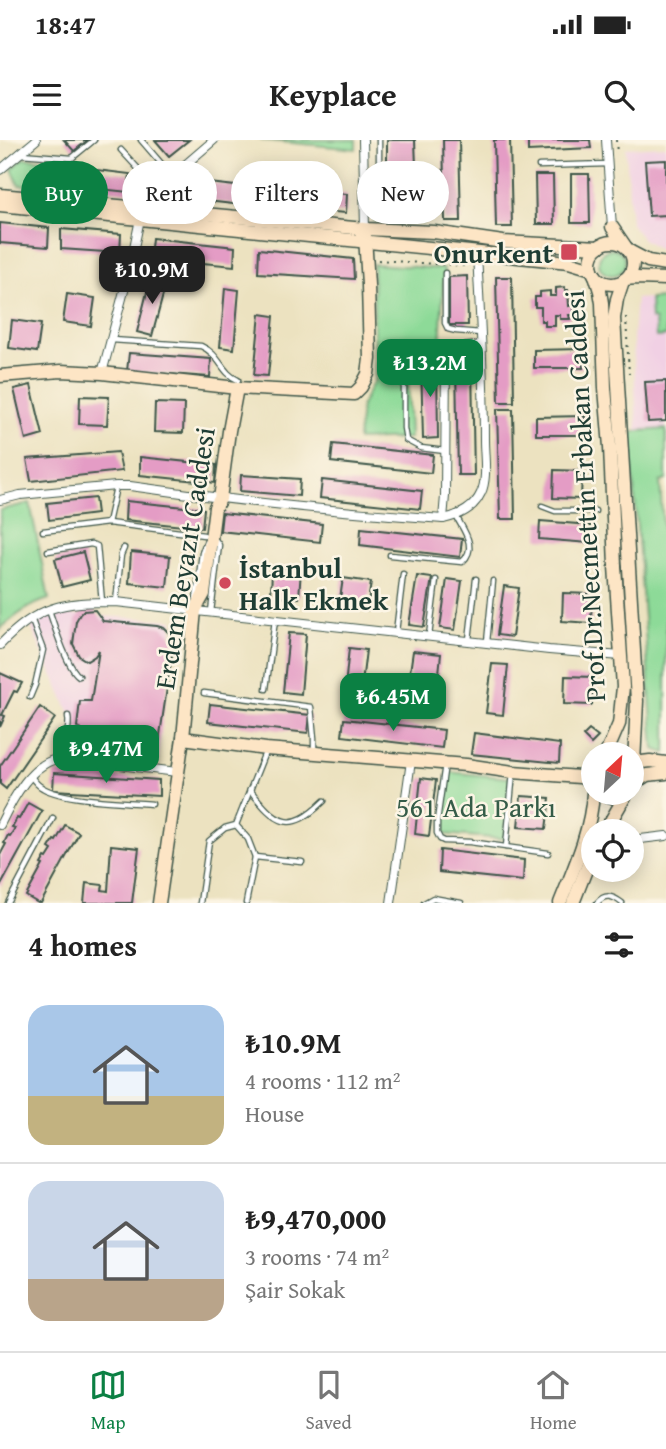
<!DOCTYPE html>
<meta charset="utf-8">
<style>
:root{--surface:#fff;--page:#f2f2f2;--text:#222;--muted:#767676;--line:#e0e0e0;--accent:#0b8043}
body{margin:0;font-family:"Gentium Book Plus",serif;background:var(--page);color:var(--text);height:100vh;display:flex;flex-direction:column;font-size:26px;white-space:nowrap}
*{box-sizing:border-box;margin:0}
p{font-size:23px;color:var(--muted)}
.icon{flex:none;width:38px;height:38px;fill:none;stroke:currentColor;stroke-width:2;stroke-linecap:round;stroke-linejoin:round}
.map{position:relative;height:763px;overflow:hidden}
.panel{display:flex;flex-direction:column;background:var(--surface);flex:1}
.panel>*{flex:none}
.hud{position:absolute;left:21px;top:21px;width:625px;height:63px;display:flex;gap:14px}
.needle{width:46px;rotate:26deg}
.tools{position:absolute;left:581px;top:602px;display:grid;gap:14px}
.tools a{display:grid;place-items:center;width:63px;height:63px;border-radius:50%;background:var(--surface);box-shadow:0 4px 18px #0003;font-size:35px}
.price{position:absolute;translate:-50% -60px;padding:0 16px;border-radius:14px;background:var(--accent);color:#fff;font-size:23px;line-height:46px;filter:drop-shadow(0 2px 4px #0008)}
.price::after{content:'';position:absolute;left:50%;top:42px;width:21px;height:16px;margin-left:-10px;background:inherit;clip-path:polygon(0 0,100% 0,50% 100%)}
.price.current{background:#222;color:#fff}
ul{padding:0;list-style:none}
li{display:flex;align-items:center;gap:21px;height:175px;padding:0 28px}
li+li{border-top:2px solid var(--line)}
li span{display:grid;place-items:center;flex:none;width:196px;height:140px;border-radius:21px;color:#555}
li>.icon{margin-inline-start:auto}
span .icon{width:84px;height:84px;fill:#fffc;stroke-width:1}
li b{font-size:30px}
h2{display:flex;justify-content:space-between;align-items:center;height:84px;padding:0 28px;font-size:30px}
.tag{padding:0 24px;border-radius:32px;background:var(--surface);box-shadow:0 4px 18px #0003;font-size:24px;line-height:63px}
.tag.current{background:var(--accent);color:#fff}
.status{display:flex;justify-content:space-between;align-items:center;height:49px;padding:0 35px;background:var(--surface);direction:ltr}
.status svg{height:19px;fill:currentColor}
header{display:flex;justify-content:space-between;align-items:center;height:91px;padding:0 28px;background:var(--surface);font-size:32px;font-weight:700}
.menu{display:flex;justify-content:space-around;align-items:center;height:98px;border-top:2px solid var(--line);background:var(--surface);font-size:19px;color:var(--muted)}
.menu a{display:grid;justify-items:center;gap:4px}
.menu .current{color:var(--accent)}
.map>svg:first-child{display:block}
.built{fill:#f1d0e4}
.green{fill:#8dda98;stroke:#568c66;stroke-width:2}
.building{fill:#e49cc5}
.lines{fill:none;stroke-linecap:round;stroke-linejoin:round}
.lane-casing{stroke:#3e5649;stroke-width:7}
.street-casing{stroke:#3e5649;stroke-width:10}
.secondary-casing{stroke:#3e5649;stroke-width:15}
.path{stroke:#3e5649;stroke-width:2;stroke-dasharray:2 5;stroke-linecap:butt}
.lane{stroke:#fff;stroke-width:4.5}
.street{stroke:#fff;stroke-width:8}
.secondary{stroke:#fde5c5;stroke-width:12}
.poi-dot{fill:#d1495b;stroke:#fcf5e5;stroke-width:2.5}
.labels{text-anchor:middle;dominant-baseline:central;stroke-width:5;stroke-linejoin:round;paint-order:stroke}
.poi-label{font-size:28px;font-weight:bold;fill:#1f3d34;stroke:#fcf5e5;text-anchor:end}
.street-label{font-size:28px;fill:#1f3d34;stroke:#fcf5e5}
.park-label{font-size:28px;fill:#355c48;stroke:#fcf5e5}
</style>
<div class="status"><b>18:47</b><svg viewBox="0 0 49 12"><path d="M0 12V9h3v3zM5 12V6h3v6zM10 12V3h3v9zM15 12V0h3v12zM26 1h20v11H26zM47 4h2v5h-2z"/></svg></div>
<header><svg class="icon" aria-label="menu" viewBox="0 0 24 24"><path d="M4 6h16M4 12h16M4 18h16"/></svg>Keyplace<svg class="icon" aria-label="search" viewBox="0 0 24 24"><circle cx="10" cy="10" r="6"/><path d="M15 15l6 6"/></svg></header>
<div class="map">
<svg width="666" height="763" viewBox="0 0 666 763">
<rect width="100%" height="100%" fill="#fcf5e5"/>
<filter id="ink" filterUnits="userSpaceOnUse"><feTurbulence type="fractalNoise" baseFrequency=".0143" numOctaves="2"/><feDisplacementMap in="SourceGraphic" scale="14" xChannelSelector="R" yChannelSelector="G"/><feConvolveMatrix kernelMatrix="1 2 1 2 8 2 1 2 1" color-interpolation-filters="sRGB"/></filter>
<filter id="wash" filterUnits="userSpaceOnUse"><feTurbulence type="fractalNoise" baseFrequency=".00686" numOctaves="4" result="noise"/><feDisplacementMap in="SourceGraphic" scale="28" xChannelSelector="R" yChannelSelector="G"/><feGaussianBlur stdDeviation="1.57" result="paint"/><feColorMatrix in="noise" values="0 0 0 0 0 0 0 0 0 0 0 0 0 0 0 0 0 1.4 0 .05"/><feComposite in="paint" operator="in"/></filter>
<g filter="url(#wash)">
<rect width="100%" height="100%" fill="#ece2c0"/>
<g class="built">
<polygon points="666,6 666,110 656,107 643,99 631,84 626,8"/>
<polygon points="666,157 666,289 637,291 633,199 636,159"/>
<polygon points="61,474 173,480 158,620 69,607 72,578 30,485 49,477"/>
</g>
<g class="green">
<polygon points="260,0 356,0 356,9"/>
<polygon points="24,18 53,21 50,48 19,45 12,29"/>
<polygon points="375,41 426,43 424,84 374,82"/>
<circle cx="612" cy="122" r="13"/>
<polygon points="373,124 444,129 440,207 407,209 410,298 358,300 361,266 375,239"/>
<polygon points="666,158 666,196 656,197 655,180 651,179 650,159"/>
<polygon points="666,289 666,340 660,342 666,434 666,613 654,609 630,294 637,291"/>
<path d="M30,363L49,459C29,465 15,476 0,489V370Z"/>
<polygon points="448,632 510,638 504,699 442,694"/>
</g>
<g id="blocks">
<g class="building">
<polygon points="64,0 88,0 74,11"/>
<polygon points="155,0 189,0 169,16"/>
<polygon points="387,0 415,0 416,27 387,28"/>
<polygon points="443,0 459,0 461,81 445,81"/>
<polygon points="494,0 510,0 512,87 496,87"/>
<polygon points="528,0 590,0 591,8 528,11"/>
<polygon points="666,20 666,75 649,76 645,21"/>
<polygon points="56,25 130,34 128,52 54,44"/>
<polygon points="571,34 589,34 590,83 571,83"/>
<polygon points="535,35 553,35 554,84 536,84"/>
<polygon points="192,41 252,48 250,66 190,59"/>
<polygon points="273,49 347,54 346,73 271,67"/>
<polygon points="0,83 49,88 48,107 0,103"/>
<polygon points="61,89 121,94 120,113 61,109"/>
<polygon points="152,98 235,107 234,126 150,118"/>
<polygon points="259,109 353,119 354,139 258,133"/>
<polygon points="151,136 167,140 152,196 137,192"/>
<polygon points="467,136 468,185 449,185 449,137"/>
<polygon points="496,137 512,137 514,262 499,262"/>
<polygon points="565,147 565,150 568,150 569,166 573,165 573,175 569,175 570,179 560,179 560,175 555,175 555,186 545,186 545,181 541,181 541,167 535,167 535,157 540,157 540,152 550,151 550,156 556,156 556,148"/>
<polygon points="225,148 239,150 234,209 220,207"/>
<polygon points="67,154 95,158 91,186 63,182"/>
<polygon points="260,174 274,176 268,236 254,235"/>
<polygon points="12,180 41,184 37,212 9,208"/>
<polygon points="583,209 583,228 534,228 534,210"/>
<polygon points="129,213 211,219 210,237 127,231"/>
<polygon points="421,221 437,221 438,298 423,299"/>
<polygon points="456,225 472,225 474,335 458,335"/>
<polygon points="666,241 666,281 648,282 645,242"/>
<polygon points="31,245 43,295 26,300 14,249"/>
<polygon points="80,256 109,257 107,285 79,284"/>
<polygon points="155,263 184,264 183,293 154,292"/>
<polygon points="497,269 513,269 515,379 500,379"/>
<polygon points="585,276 586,295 536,295 536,277"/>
<polygon points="333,304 433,315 431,333 331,322"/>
<polygon points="118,312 122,331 31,341 27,319"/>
<polygon points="140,317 216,325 215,343 140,335"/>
<polygon points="554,330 582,331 581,359 553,358"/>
<polygon points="241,335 300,339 299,356 240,351"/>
<polygon points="322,340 422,351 420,369 320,358"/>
<polygon points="95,358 97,374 49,380 47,363"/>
<polygon points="126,361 204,369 202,388 125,380"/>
<polygon points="222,373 322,384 320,402 220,391"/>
<polygon points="540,381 590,385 589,403 539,399"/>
<polygon points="361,388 462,399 460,417 360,405"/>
<polygon points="83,412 90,440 62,447 55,419"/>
<polygon points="131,412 170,416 167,447 129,443"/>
<polygon points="272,428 301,429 299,458 271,457"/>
<polygon points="417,436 432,438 424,487 409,485"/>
<polygon points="343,438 371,442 367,470 339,466"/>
<polygon points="447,439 462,441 455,490 440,488"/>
<polygon points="504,446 519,448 512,497 497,495"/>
<polygon points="563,453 592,454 591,483 562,481"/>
<polygon points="95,470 103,481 157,486 164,488 172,496 174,501 157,615 79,607 81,589 77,587 80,561 91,561 99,510 95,516 87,521 79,516 73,504 76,481 80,474 83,471"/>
<polygon points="289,493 306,494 301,554 283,552"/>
<polygon points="349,508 366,510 360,560 344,557"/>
<polygon points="413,511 441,514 438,543 409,539"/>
<polygon points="492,524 508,525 503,575 486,573"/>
<polygon points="0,533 22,543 17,552 14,551 2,575 5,576 0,587"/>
<polygon points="565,536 593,537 592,565 564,564"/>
<polygon points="210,564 310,575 308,593 208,582"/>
<polygon points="40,567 55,578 6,649 0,644 0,626"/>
<polygon points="344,579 444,590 442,608 342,596"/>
<polygon points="589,590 598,597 591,604 583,596"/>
<polygon points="474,593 560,604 559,623 471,614"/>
<polygon points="54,633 159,640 159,656 53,650"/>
<polygon points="421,638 436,640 429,696 415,694"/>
<polygon points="521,656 550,658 546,689 518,687"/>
<polygon points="28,663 42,671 0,747 0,715 6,704 4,703 8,695 10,696 15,688 12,687 17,678 19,679"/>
<polygon points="65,685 79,693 41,763 38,763 26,756 43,725 41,724 45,717 47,718 52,710 49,708 54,700 56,701"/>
<polygon points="111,705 139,708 132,763 84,763 86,743 103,745 102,750 108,751"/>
<polygon points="440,710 524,720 523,741 439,732"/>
</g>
</g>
</g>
<g filter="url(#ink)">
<use href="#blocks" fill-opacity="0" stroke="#3e5649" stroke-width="2"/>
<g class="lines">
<g class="lane-casing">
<g id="lane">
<polyline points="141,0 172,36"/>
<polyline points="379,0 379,38"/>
<polyline points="121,10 156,48"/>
<polyline points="21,14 72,18 94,0"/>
<polyline points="539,26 608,24"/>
<polyline points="445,133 445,183 448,189 456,191 481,193"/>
<path d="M112,200L201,206C220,214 221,233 238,240"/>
<path d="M445,311L421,308L406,300L404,288V221C413,207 431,211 446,210"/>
<polyline points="542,366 555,371 595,371"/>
<polyline points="108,383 116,347"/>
<polyline points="43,391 108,383 204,395"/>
<polyline points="48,411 91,404 97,406 102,462"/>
<path d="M390,415L462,422C478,408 464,391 456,376"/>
<polyline points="196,459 202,413 206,402"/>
<polyline points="116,462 121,415 124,408"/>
<path d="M49,470C54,485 67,528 79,536"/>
<polyline points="211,472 219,405 214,398"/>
<polyline points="396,492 403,434"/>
<polyline points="429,496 436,440"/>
<polyline points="469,500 476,439"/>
<polyline points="487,502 493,441"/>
<polyline points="266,549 275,480"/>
<polyline points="204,553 311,567 314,598 314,612"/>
<polyline points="30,557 35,545 43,510 31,478"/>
<path d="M63,618C63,603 71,591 68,576"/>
<polyline points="445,624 437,681 437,693 440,699 444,701 470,702 548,713"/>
<path d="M31,636C34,641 37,645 43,648C63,660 126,662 152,664"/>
<path d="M250,650C277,684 289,695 324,661"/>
<polyline points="236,685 248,699 255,717 246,763"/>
<polyline points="506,707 513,632"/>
<polyline points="255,717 302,722"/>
<polyline points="8,763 53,678"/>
<polyline points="200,763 209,701 225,688 236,685 266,610"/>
<polyline points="424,763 433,758 461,763"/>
<path d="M597,763C605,753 613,756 622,763"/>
</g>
</g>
<g class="street-casing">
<g id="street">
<polyline points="363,0 365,89"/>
<polyline points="606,0 612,87"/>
<polyline points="0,30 36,0"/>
<polyline points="136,67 214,0"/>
<polyline points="102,233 128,136 140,79"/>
<path d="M0,360L20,355L116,346H130C234,361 338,372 443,379C458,376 474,369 481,353C488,338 484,317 484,300C484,238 480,175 477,113"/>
<polyline points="443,379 445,356 446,210 481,205"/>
<path d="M0,505C38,465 62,462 116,462L549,510L621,516"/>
<path d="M0,685C12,660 32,620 63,618L177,632"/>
<polyline points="632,700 666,696"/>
<polyline points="391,763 411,621"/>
</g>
</g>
<g class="secondary-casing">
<g id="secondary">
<polyline points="0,55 365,89 434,92 503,102 599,107"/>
<polyline points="0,65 569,122 592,129"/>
<polyline points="612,87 625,106"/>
<circle cx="612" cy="123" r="21"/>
<polyline points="629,111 648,121 666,124"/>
<polyline points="595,135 600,151 602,163 605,248 610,307 615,426 623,547 619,584 606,614"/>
<polyline points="625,139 637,138 666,139"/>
<polyline points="623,141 617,159 614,178 637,561 634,623 635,634 632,645"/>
<polyline points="0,236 61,231 102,233 237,248 354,254 361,247 368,234 370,219 368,145 365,96"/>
<polyline points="183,598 266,609 466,625 513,632 593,638"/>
<polyline points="634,623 650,621 666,623"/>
<polyline points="633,644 647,635 666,633"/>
<polyline points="601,653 615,658 627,653"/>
<polyline points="605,691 627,653"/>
<polyline points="159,763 183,598 195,470 204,454 215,367 220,359 229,291 237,248"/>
<path d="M560,763C574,728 591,691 593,653"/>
<polyline points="573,763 593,712"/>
</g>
</g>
<g class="path">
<polyline points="616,0 617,14"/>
<polyline points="378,120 464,126"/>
<polyline points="626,177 629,234"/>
</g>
<use href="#lane" class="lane"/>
<use href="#street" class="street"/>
<use href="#secondary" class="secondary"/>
</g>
</g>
<g class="poi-dot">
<rect x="560" y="103" width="18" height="18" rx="3.5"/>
<circle cx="225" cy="443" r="7"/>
</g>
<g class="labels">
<g class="poi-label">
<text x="553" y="112">Onurkent</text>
<text x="239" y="427" text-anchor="start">İstanbul<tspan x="239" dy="32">Halk Ekmek</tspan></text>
</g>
<g class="street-label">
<text transform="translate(584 356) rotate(-93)">Prof.Dr.Necmettin Erbakan Caddesi</text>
<text transform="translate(184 418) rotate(-81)">Erdem Beyazıt Caddesi</text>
</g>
<g class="park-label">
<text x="476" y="666">561 Ada Parkı</text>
</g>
</g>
</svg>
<div class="tools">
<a><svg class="needle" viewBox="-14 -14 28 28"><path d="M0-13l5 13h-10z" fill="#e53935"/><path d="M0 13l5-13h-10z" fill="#767676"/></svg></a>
<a><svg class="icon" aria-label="locate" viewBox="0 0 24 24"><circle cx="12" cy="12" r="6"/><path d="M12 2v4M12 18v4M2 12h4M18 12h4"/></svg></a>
</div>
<b class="price current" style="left:152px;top:166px">₺10.9M</b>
<b class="price" style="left:430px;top:259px">₺13.2M</b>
<b class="price" style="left:393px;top:593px">₺6.45M</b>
<b class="price" style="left:106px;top:645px">₺9.47M</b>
<div class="hud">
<a class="tag current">Buy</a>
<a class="tag">Rent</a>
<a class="tag">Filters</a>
<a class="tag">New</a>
</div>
</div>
<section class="panel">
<h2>4 homes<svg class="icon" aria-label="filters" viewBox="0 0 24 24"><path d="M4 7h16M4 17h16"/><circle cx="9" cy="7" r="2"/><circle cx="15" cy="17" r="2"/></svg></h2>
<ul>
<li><span style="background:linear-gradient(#a9c7e8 65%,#c2b280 0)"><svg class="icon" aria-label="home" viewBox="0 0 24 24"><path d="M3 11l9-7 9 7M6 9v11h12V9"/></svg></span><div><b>₺10.9M</b><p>4 rooms · 112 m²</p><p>House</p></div></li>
<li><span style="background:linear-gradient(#c9d6e8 70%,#b9a48a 0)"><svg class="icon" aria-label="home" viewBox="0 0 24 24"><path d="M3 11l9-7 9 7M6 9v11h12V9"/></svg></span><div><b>₺9,470,000</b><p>3 rooms · 74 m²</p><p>Şair Sokak</p></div></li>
</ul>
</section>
<nav class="menu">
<a class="current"><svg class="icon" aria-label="map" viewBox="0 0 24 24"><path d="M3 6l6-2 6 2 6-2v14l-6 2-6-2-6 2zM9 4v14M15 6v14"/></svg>Map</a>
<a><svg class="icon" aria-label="saved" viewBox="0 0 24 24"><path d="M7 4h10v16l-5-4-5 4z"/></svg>Saved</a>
<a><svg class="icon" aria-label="home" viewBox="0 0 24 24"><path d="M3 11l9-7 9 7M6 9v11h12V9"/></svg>Home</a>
</nav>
